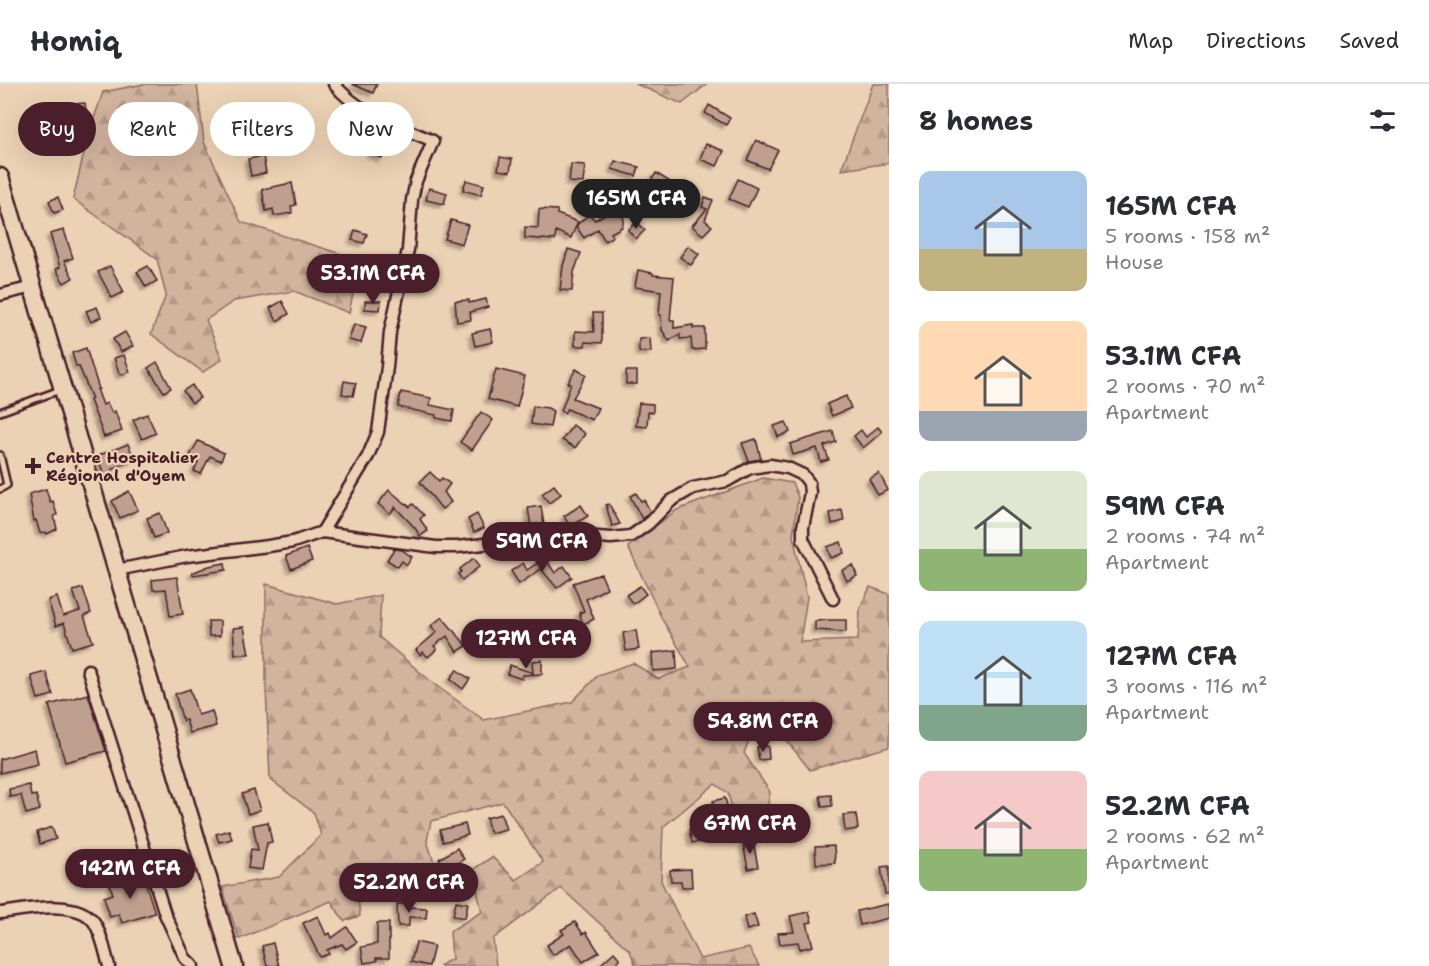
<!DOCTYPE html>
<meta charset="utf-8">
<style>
:root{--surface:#fff;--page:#f7f7f7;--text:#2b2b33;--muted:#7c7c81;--line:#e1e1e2;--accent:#4a1f2b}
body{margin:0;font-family:"Shantell Sans",sans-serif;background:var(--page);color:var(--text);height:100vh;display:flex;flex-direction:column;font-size:22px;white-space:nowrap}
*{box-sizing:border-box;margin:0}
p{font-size:20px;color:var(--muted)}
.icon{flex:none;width:33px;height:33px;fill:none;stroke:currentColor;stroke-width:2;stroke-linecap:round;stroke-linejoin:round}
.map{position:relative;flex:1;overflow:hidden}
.panel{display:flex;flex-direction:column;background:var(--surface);width:540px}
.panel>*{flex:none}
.top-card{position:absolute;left:18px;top:18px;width:570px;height:54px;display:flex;gap:12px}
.price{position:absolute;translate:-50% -51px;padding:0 14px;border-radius:21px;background:var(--accent);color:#fff;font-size:20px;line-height:39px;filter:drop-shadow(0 2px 3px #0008)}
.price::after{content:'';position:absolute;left:50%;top:36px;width:18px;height:14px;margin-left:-9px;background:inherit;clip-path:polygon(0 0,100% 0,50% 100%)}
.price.on{background:#222;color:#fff}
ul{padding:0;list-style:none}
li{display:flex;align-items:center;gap:18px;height:150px;padding:0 30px}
li span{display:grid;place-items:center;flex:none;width:168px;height:120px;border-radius:12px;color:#555}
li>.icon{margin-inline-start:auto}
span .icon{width:72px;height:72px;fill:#fffc;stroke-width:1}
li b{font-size:26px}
h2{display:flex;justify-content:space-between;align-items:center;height:72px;padding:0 30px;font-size:26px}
.tag{padding:0 21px;border-radius:27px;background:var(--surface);box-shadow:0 6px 24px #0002;font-size:21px;line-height:54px}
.tag.on{background:var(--accent);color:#fff}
header{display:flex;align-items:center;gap:36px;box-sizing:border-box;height:84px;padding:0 30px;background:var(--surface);border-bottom:2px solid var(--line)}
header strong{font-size:28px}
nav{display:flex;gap:33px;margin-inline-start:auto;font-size:21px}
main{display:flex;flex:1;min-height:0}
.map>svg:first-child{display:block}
.forest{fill:url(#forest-firs);stroke:#8e6a64;stroke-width:1.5}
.building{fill:#bfa08e;stroke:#4a1f2b;stroke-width:1.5;filter:url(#shadow)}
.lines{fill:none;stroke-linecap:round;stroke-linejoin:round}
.service-casing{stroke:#4a1f2b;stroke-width:10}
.minor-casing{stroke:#4a1f2b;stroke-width:15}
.primary-casing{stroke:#4a1f2b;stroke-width:21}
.service{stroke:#ecd2b4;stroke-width:5}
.minor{stroke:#ecd2b4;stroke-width:10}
.primary{stroke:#ecd2b4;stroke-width:16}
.poi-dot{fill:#4a1f2b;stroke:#ecd2b4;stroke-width:2}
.labels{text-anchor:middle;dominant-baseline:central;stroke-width:4.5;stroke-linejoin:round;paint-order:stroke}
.poi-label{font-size:16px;font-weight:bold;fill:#4a1f2b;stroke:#ecd2b4;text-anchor:start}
</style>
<header>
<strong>Homiq</strong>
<nav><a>Map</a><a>Directions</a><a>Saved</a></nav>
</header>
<main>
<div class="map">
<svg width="889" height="882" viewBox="0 0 889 882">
<defs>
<pattern id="forest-firs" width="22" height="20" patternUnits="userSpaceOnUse" patternTransform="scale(1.5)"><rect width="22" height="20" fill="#d1b49e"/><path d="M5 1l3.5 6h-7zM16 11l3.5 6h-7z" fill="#b59a88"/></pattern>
<filter id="shadow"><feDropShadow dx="-3.5" dy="3.5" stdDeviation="1.5" flood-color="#0004"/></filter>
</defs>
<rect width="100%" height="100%" fill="#ecd2b4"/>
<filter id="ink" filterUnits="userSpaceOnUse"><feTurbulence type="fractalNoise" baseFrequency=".0167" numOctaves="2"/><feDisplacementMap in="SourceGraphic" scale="12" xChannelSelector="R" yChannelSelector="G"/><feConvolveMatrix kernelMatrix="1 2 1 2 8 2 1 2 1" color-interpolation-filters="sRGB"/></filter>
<g filter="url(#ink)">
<g class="forest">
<polygon points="144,0 197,0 204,58 241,138 360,176 349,229 294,207 234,217 206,236 222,275 203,288 151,250 166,211 157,175 73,115 88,52 103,8"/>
<polygon points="636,0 707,0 682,20"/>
<polygon points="873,0 889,0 889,79 841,86"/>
<polygon points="763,394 792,399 798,413 793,452 807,513 800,558 858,556 860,525 870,503 889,510 889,663 810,686 783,652 751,651 744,669 770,708 764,744 737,745 728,709 715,700 663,743 661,797 700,875 749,864 759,882 636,882 630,867 561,804 493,855 496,882 439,882 452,875 450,847 482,828 472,786 492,773 516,796 543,778 503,718 431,737 427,757 441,800 402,811 389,802 358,813 360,832 344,837 331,817 239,855 222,803 279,793 321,751 314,729 270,695 266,603 266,500 337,520 381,511 379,553 434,600 484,636 572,618 598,591 633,579 658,595 690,583 663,537 628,463 677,426"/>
</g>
<g class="building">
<polygon points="352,0 377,0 373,9"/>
<polygon points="85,19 87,34 75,35 73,20"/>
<polygon points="709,21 730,34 726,41 705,29"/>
<polygon points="281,26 282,39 270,40 269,27"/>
<polygon points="288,43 289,59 277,60 276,44"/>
<polygon points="375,56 387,60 382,74 370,70"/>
<polygon points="756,56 778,66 768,85 747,76"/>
<polygon points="706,60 724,67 717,82 700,75"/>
<polygon points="263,72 266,89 251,92 248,75"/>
<polygon points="500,73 512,75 510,88 498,86"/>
<polygon points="615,77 639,83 636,92 612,85"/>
<polygon points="571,80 585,81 583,99 569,98"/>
<polygon points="656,89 681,105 674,116 649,100"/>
<polygon points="738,95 757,104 748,123 729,115"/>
<polygon points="466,96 484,101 481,111 463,106"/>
<polygon points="292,99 296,121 291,122 292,129 274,132 273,125 266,127 262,105"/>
<polygon points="429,104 447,109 444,120 426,116"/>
<polygon points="614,112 631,112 627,125 618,124 624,135 622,143 611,149 613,152 605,157 598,145 584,154 576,142 571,154 556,147 555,156 525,154 525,143 538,144 539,125 557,126 557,130 578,138 576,142 589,130 595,136 615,124 613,124"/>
<polygon points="58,113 63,126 54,129 49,117"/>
<polygon points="705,113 713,116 705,136 712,142 703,151 692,142 707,125 702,123"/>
<polygon points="653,114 667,114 657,126 643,125"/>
<polygon points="451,136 468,141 462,160 445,155"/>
<polygon points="637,138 645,146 636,155 628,146"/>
<polygon points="64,146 73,174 64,177 73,194 64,199 56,185 60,183 50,150"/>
<polygon points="355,146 367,150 364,159 352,156"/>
<polygon points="688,162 699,170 691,181 680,173"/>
<polygon points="568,165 581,169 574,188 572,207 560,206 563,182"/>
<polygon points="110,182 124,208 112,214 98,188"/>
<polygon points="148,182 157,197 146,203 137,188"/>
<polygon points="638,186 653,189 653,191 674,193 670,236 674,236 674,244 693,241 693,244 705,244 705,265 692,266 691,254 680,255 680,250 669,257 662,246 661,231 659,231 661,207 635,203"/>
<polygon points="486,215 488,223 470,228 471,236 457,238 455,217 469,216 469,219"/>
<polygon points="282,217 289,230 277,237 270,224"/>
<polygon points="365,217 381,217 380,226 365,225"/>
<polygon points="97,223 101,233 91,238 86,227"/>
<polygon points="593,229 602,229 602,259 585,258 585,262 575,262 575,247 594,248"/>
<polygon points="354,240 366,243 361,259 349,256"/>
<polygon points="490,245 493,258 475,262 472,249"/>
<polygon points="125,248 133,262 121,268 113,255"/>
<polygon points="650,254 651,268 639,268 639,255"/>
<polygon points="86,264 99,305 97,305 103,321 107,319 112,329 115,327 122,347 104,353 90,316 92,315 79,282 76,282 72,269"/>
<polygon points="124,271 130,288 120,291 114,274"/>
<polygon points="157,278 171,304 164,308 148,284"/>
<polygon points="496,285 525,292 517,323 488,315"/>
<polygon points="576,285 586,291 573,314 598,324 592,336 567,325 564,329 561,327 571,300 568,299"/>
<rect x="626" y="287" width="11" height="13"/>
<polygon points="344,297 356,299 353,312 342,310"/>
<polygon points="192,301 200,314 192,319 183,307"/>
<polygon points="401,308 431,314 430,321 454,326 452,337 436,334 436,331 398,323"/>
<polygon points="846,312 851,324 832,332 827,320"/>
<polygon points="639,319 653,320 653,329 648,328 647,343 636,342"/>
<polygon points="533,322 548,324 553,327 550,343 531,340"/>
<polygon points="481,328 493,336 472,366 460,358"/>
<polygon points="147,330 156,349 142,355 133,336"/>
<polygon points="786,338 790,348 778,353 774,342"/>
<polygon points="573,341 585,350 575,364 562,356"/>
<polygon points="878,343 882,348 863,364 854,352 861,346 866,353"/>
<polygon points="833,347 836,358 824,362 829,376 821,378 817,364 793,371 790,360"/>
<polygon points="756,355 761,375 749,377 742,359"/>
<polygon points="198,357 224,369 221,377 210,372 201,390 194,387 198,378 189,374"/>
<polygon points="128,360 135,375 112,385 114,390 105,393 97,372"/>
<polygon points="430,388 439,397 442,394 450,400 444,408 451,418 442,425 420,398"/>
<polygon points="879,389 888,406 878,411 869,395"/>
<polygon points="554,401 561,410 549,419 542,410"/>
<polygon points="46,405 50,418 53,417 57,431 54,432 57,445 47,450 46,448 40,449 36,436 34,437 29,410"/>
<polygon points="389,406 410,423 413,420 424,431 420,435 428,447 420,452 415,444 395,423 390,430 378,420"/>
<polygon points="129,407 138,426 120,434 112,417"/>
<polygon points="636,409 641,417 644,416 650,427 642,435 630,412"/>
<polygon points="609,420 620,440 612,442 606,421"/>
<polygon points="581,421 588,432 570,443 564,432"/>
<polygon points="541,422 544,441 531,442 528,424"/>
<polygon points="842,426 844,437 832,440 830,429"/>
<polygon points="160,429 167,449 154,454 147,434"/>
<polygon points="477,430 484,444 474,448 468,435"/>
<polygon points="841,458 844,469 831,474 827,463"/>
<polygon points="587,460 597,460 601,466 591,472 584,461"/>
<polygon points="307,464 312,477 291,485 286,472"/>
<polygon points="394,465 402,466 412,473 407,481 402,477 398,483 387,476"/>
<polygon points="474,474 480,482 462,496 458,490 461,488 460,485"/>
<polygon points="545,474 555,489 564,482 572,493 557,504 541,485 519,500 511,487 523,479 527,486"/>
<polygon points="225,479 226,486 193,491 192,489 209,482"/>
<polygon points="853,481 857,492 847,497 842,486"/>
<polygon points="601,490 607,504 586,515 594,535 583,540 579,529 584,527 573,499"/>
<polygon points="177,493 183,530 170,532 166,505 153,506 152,496"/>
<polygon points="640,502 646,510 633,520 626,511"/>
<polygon points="83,504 91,529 84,532 93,558 72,564 64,539 56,542 48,516 57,513 63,532 80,527 73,507"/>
<polygon points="442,533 467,562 457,568 447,552 434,562 437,565 428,573 423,568 420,571 416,566 437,548 431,542"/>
<polygon points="828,536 846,536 846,548 815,546 815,537"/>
<polygon points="208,537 220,537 220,552 209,552"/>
<polygon points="244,543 249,570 235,570 233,544"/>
<polygon points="636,546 639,565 626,567 623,549"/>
<polygon points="676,566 677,585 653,587 652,569"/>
<polygon points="542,576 542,590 523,591 522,595 507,590 510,581 533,589 532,577"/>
<polygon points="457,586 470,595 463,605 450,595"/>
<polygon points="46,588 53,611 38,615 31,592"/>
<polygon points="190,605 198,631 212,627 216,642 190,649 186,636 183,637 175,610"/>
<polygon points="88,610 106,667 65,678 49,621"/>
<polygon points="768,662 769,675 759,676 757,663"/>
<polygon points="35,665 38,680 0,689 0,675"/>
<polygon points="29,701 31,712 36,711 40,726 26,730 21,711 10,713 9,705"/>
<polygon points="254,706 260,726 248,730 242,710"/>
<polygon points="831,711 832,722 822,723 820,712"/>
<polygon points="725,714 729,728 716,731 713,717"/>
<polygon points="793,727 794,743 778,744 777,728"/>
<polygon points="501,730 506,745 490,749 486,734"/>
<polygon points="856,730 858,745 845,747 843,731"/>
<polygon points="268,738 272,758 267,759 262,786 248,784 251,765 258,766 253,741"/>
<polygon points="465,740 468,751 443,758 440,746"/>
<polygon points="52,743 56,755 40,760 37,748"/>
<polygon points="700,743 703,757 692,759 689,745"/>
<polygon points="229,746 232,755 219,758 216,750"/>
<polygon points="753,757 758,783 748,785 743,759"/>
<polygon points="834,762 835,779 816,780 815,763"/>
<polygon points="457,764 464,775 446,786 439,775"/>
<polygon points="889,782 889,810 885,810 881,783"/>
<polygon points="691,785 692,803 682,803 681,797 671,797 670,786"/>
<polygon points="143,791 155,829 122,839 119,830 110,833 104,813 113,810 110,801"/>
<polygon points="456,817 468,819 465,834 453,832"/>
<polygon points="397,820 408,820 408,823 427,824 426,834 409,833 409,842 398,842"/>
<polygon points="888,820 889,834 860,841 857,827"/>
<polygon points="809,828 812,838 807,839 813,862 800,865 798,858 780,860 778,849 794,848 790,832"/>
<polygon points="754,830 758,843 747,846 744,833"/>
<polygon points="318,832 326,851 330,849 332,854 347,843 357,858 346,865 342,860 327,866 329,870 320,873 303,839"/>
<polygon points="575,838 583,850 586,848 599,868 583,878 571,860 553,871 547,861 564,850 561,846"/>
<polygon points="377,839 389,839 389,874 376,874 377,877 364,879 361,863 377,860"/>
<polygon points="416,858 434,862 429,882 411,878"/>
<polygon points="273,859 279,882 267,882 262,862"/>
<polygon points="614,868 620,875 613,882 599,882"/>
</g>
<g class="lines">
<g class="service-casing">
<g id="service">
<polyline points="0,328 60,306"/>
<polyline points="0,371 7,401 0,405"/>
</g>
</g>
<g class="minor-casing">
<g id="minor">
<polyline points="0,211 33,203"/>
<path d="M322,448L368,372L378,348L387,283L390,248L408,166L412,116L416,97L433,57C396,40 361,32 334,0"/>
<polyline points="117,486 187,472 268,462 293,458 322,448 436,463 457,463 538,454 585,452 611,454 631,452 648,440 671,417 693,404 727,397 750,384 770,381 788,384 803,391 809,399 810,409 803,443 803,455 833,515"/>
<polyline points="88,586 165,830 185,874 193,882"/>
<path d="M0,829C25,826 77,814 94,838C102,850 105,868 109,882"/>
</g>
</g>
<g class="primary-casing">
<polyline id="primary" points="0,93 234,882"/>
</g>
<use href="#service" class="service"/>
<use href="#minor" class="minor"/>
<use href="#primary" class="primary"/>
</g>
</g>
<path class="poi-dot" d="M30 373h6v6h6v6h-6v6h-6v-6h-6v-6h6z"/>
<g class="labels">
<g class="poi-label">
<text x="46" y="373">Centre Hospitalier<tspan x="46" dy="18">Régional d'Oyem</tspan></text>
</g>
</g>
</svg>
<b class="price on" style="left:636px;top:146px">165M CFA</b>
<b class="price" style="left:373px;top:221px">53.1M CFA</b>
<b class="price" style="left:542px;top:489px">59M CFA</b>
<b class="price" style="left:526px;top:586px">127M CFA</b>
<b class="price" style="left:763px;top:669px">54.8M CFA</b>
<b class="price" style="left:750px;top:771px">67M CFA</b>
<b class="price" style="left:130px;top:816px">142M CFA</b>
<b class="price" style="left:409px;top:830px">52.2M CFA</b>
<div class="top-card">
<a class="tag on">Buy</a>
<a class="tag">Rent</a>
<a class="tag">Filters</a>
<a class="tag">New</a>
</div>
</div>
<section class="panel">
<h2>8 homes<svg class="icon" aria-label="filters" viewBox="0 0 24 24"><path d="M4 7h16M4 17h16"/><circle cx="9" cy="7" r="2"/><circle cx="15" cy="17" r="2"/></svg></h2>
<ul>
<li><span style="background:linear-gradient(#a9c7e8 65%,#c2b280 0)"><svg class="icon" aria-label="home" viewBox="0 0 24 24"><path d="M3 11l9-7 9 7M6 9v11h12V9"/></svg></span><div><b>165M CFA</b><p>5 rooms · 158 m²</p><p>House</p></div></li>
<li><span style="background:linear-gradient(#ffd9b3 75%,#9aa5b1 0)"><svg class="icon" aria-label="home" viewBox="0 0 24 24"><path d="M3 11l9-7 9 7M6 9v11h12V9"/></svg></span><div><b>53.1M CFA</b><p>2 rooms · 70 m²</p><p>Apartment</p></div></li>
<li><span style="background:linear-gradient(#dfe7d0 65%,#8fb573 0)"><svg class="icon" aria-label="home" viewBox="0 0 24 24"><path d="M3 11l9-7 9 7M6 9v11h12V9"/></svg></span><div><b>59M CFA</b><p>2 rooms · 74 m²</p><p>Apartment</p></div></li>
<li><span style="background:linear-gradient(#bfe0f5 70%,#7fa58c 0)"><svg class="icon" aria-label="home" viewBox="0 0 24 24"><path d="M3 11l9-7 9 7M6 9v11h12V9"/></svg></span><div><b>127M CFA</b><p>3 rooms · 116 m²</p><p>Apartment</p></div></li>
<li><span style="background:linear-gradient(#f6c9c9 65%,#8fb573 0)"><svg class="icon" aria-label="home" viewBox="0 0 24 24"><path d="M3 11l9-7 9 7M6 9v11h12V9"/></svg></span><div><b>52.2M CFA</b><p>2 rooms · 62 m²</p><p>Apartment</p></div></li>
</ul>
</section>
</main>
